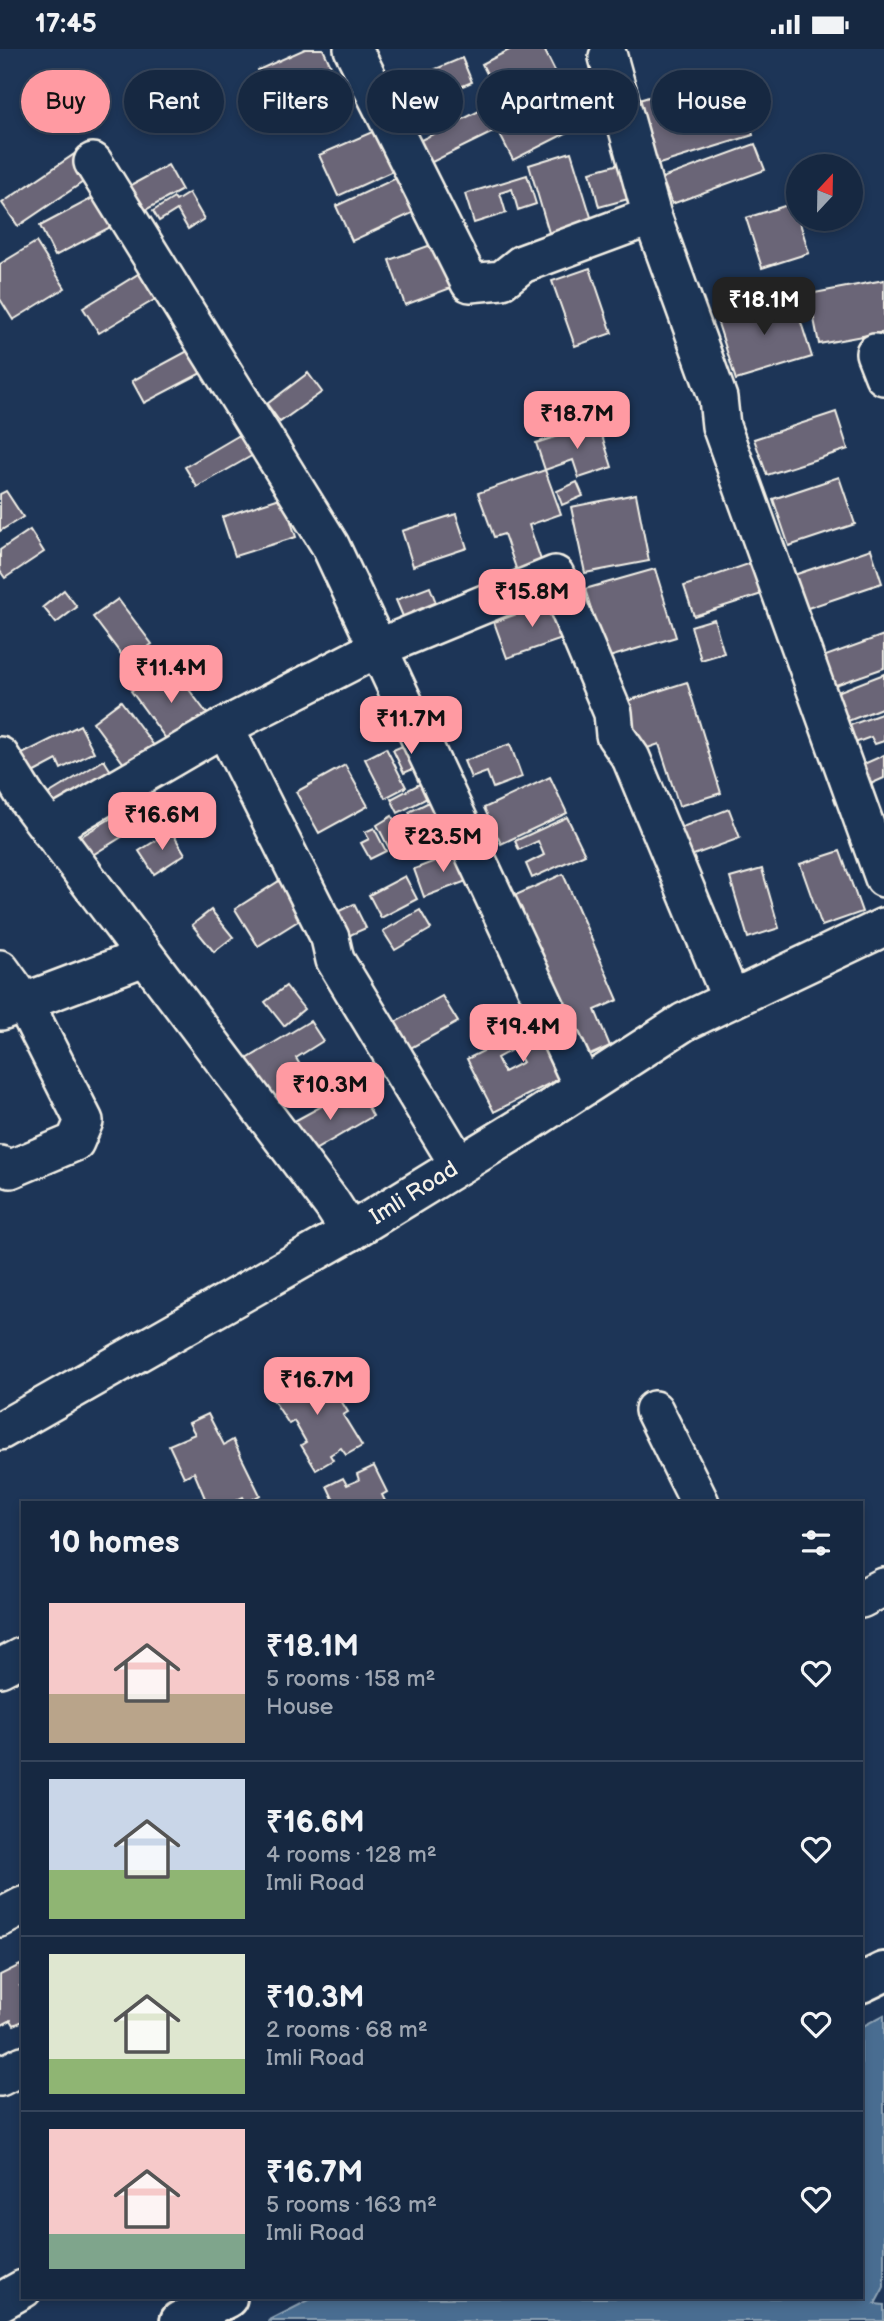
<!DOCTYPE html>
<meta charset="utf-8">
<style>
:root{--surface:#162841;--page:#1f3048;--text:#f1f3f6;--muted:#9ea6b1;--line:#35445a;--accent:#ff9aa2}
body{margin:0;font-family:"Balsamiq Sans",sans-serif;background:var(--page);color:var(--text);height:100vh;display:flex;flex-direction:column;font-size:26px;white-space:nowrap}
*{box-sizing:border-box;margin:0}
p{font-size:23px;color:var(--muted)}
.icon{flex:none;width:38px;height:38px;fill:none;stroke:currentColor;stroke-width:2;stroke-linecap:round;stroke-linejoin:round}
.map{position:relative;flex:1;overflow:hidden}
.drawer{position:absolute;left:21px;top:1452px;width:842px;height:798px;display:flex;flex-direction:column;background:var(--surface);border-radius:0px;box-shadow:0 4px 10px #0003,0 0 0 2px var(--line)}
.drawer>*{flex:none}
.banner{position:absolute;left:21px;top:21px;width:844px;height:63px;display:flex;gap:14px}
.needle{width:46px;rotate:22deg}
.fabs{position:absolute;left:786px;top:105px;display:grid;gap:14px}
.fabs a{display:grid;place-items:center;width:77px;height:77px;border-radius:50%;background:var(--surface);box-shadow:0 4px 10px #0003,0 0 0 2px var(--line);font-size:35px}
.price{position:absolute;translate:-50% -60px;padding:0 16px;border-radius:14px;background:var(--accent);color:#111;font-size:23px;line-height:46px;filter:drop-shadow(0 2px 4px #0008)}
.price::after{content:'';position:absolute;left:50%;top:42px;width:21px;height:16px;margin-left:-10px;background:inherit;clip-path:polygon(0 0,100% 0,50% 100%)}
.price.current{background:#222;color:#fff}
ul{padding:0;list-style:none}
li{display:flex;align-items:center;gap:21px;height:175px;padding:0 28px}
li+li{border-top:2px solid var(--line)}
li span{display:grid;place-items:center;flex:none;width:196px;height:140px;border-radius:0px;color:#555}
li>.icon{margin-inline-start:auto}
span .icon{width:84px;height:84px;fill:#fffc;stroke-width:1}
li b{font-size:30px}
h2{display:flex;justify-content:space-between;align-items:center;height:84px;padding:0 28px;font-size:30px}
.chip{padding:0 24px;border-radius:32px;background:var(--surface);box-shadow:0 4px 10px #0003,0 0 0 2px var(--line);font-size:24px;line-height:63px}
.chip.current{background:var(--accent);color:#111}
.status{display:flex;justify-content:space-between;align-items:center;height:49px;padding:0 35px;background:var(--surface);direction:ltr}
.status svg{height:19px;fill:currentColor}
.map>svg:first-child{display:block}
.water{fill:#496d91;stroke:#8da2b4;stroke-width:2}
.building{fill:#6a6577;stroke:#f4f1e8;stroke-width:2;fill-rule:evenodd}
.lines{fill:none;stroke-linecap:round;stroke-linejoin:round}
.street-casing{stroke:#f4f1e8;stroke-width:42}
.secondary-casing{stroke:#f4f1e8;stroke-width:44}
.street{stroke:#1d3557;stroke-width:37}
.secondary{stroke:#1d3557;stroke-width:38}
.labels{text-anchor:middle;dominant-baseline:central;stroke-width:7;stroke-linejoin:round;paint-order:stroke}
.street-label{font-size:23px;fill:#f4f1e8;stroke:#1d3557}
</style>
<div class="status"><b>17:45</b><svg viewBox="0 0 49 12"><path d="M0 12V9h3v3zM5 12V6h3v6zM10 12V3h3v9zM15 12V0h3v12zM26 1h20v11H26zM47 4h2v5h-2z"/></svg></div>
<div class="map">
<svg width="884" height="2272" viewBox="0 0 884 2272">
<rect width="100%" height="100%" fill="#1d3557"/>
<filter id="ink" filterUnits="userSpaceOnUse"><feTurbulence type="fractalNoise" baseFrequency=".0143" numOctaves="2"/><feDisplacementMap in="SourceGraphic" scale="14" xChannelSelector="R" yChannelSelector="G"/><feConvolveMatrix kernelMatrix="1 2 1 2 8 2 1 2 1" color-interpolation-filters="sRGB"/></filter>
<g filter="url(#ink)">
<polygon class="water" points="884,1966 884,2238 875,2255 884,2256 884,2272 268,2272 313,2249 861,2249 861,1978"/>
<g class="building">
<polygon points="305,0 323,0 336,28 273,55 258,21"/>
<polygon points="511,0 544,0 559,30 504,58 482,15"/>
<polygon points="462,9 472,33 394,66 383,42"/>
<polygon points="597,19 621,62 584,82 560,39"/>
<polygon points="732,22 753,86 656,116 636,52"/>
<polygon points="556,50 572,81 513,111 497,80"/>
<polygon points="481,61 493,83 424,117 413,95"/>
<polygon points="386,77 404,117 338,147 319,106"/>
<polygon points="755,95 765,121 672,155 662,129"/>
<polygon points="571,103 595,181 552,194 529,116"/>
<polygon points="76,104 92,127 18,177 2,154"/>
<polygon points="630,112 639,147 599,158 590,123"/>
<polygon points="168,116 182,141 140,164 126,139"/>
<polygon points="405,125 421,160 352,192 336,157"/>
<polygon points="527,126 536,155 518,161 512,140 500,144 506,164 474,174 465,145"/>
<polygon points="104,143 120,173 55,207 40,177"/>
<polygon points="189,144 204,170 188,180 177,161 159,172 153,162 174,149 176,152"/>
<polygon points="794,154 809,204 762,219 746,169"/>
<polygon points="442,192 459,236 405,256 389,211"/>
<polygon points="36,193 65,239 13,271 0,250 0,215"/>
<polygon points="590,219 612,284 575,297 552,232"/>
<polygon points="143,222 159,248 99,284 83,259"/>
<polygon points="884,231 884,283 819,295 809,245"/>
<polygon points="792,245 812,308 736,331 716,268"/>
<polygon points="195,298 207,321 144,354 132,332"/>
<polygon points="308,324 322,343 280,373 267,355"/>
<polygon points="836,363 848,400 767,426 754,390"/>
<polygon points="598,374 612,418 579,429 573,411 545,421 536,394"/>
<polygon points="243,384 255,405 197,438 185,418"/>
<polygon points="545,421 561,465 529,476 542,514 517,522 504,485 494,488 478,444"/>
<polygon points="839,428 855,475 789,497 773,450"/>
<polygon points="577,433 583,447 562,456 557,442"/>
<polygon points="6,442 23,468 0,482 0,445"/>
<polygon points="636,445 649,512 585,524 571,458"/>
<polygon points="283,448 296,488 235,507 222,468"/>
<polygon points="456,465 467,499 413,517 402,482"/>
<polygon points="30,481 44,503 5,529 0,522 0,501"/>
<polygon points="871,500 882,534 805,560 794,526"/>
<polygon points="760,511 771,542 694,567 684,537"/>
<polygon points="655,520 676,588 606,609 585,540"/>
<polygon points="430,538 440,564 407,577 396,551"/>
<polygon points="64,541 77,558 56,574 43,558"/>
<polygon points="118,550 152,595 127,613 93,568"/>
<polygon points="557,551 571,587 507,609 494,573"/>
<polygon points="714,570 724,604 701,611 691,577"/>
<polygon points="884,586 884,619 830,638 820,609"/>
<polygon points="169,614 211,670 172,698 131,642"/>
<polygon points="884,625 884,658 843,674 832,645"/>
<polygon points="687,633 721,744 679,757 659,695 636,703 621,654"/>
<polygon points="121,652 169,717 141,738 93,673"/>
<polygon points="884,664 884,692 875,695 871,688 852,695 845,678"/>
<polygon points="80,676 94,703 61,720 57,711 23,729 14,709"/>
<polygon points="419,690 429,713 404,724 393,701"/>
<polygon points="510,695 522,728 493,739 487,723 471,729 464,712"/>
<polygon points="386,699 406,738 385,749 365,710"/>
<polygon points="884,706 884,729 857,741 848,722"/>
<polygon points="104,711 122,740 57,778 40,750"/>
<polygon points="345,716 368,757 319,784 296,743"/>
<polygon points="550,728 567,764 501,795 484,759"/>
<polygon points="429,730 437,744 398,764 391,750"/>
<polygon points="143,750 154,768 86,810 75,791"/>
<polygon points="435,750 456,794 430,807 409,763"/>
<polygon points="729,760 740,789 688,808 677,780"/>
<polygon points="392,767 409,800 393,807 377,776"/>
<polygon points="567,768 585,805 532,829 526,815 544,806 538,792 519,801 515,792"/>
<polygon points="374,779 386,802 370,810 361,794 369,790 365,783"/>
<polygon points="171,782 185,805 154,825 139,802"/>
<polygon points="461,802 472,830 424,848 414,820"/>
<polygon points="840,802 862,863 822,877 800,815"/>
<polygon points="762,820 779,879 748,889 730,829"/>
<polygon points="290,825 314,862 258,897 235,860"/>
<polygon points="563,825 618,951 595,961 610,997 579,1011 509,849"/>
<polygon points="405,827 417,850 381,869 369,846"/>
<polygon points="354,855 366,879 352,885 334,900 335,864"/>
<polygon points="211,861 233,888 214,903 192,876"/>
<polygon points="420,861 431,880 395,901 383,882"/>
<polygon points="286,937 304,960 284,977 265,953"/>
<polygon points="442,947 458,973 407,1001 392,975"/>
<path d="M552,968L578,1020L494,1063L467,1010ZM515,999L523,1013L504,1023L497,1009Z"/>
<polygon points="310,972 323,992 296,1009 307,1028 271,1050 247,1010"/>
<polygon points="351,1041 357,1052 363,1049 373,1067 306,1106 289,1075"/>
<polygon points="311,1314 331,1345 335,1342 348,1363 343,1366 362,1397 346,1406 341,1399 330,1406 333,1411 316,1421 301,1396 306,1393 294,1372 289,1375 270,1346 287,1335 289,1339 299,1333 294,1324"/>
<polygon points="208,1365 224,1396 233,1391 260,1446 246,1454 243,1448 231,1454 207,1454 194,1423 184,1428 169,1396 195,1385 189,1374"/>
<polygon points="374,1417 387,1443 382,1446 386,1454 335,1454 327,1437 343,1429 347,1436 359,1431 357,1425"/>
<polygon points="20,1916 23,1922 23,1936 20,1937 23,1941 23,1972 14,1976 11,1971 0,1977 0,1926"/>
</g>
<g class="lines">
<g class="street-casing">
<g id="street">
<polyline points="353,0 470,234 502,231 522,215 652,167"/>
<polyline points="608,8 652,167 718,349 721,377 884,829"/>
<polyline points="93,113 330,496 583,1038"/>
<polyline points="875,304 884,327"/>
<polyline points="224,678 330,889 335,911 459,1116"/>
<polyline points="0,707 27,750 332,1155 350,1183 531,1072 684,973 884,878"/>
<polyline points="49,780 224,678 378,599 555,526 613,664 615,686 631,709 731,950"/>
<polyline points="0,920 24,953 84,1072 75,1093 11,1120 0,1116"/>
<polyline points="1,962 144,908"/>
<polyline points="654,1361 700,1454"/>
<polyline points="0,1382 350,1183"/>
<polyline points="861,1550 884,1538"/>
<polyline points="0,1619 23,1607"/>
<polyline points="0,1869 23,1857"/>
<polyline points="0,2028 23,2016"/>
<polyline points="0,2253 23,2240"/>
</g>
</g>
<g class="secondary-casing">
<g id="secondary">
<polyline points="861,1934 884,1923"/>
<polyline points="180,2272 227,2249"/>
</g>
</g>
<use href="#street" class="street"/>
<use href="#secondary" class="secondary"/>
</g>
</g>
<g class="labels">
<g class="street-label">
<text transform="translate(414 1144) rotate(-32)">Imli Road</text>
</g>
</g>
</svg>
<div class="fabs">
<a><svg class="needle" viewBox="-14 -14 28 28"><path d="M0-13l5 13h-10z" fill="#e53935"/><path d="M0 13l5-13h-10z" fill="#9ea6b1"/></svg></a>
</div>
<b class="price current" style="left:764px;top:288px">₹18.1M</b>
<b class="price" style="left:577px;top:402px">₹18.7M</b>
<b class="price" style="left:532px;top:580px">₹15.8M</b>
<b class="price" style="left:171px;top:656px">₹11.4M</b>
<b class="price" style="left:411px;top:707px">₹11.7M</b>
<b class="price" style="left:162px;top:803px">₹16.6M</b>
<b class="price" style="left:443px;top:825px">₹23.5M</b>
<b class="price" style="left:523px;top:1015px">₹19.4M</b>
<b class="price" style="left:330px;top:1073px">₹10.3M</b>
<b class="price" style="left:317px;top:1368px">₹16.7M</b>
<div class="banner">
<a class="chip current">Buy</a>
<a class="chip">Rent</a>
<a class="chip">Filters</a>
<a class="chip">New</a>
<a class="chip">Apartment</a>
<a class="chip">House</a>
</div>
<section class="drawer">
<h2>10 homes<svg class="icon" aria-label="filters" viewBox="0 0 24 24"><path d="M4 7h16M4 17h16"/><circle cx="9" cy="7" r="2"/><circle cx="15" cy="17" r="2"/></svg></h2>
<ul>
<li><span style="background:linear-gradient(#f6c9c9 65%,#b9a48a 0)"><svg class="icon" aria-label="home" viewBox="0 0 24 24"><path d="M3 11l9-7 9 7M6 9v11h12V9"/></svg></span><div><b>₹18.1M</b><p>5 rooms · 158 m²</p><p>House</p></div><svg class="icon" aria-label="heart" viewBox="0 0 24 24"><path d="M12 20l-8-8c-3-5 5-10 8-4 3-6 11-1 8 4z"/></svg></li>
<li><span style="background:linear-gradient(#c9d6e8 65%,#8fb573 0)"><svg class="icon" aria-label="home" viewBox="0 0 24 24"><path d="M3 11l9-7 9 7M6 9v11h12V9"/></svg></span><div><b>₹16.6M</b><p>4 rooms · 128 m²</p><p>Imli Road</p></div><svg class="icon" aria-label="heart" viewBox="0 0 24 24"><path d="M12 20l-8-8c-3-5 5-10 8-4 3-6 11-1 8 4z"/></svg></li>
<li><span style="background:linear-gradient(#dfe7d0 75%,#8fb573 0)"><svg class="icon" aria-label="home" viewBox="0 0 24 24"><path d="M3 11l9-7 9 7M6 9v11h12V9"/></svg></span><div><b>₹10.3M</b><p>2 rooms · 68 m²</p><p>Imli Road</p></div><svg class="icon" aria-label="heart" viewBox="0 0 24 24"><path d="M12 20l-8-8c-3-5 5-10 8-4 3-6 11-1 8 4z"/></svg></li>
<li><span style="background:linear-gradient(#f6c9c9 75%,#7fa58c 0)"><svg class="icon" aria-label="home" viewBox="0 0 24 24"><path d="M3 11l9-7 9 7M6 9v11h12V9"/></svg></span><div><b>₹16.7M</b><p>5 rooms · 163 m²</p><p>Imli Road</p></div><svg class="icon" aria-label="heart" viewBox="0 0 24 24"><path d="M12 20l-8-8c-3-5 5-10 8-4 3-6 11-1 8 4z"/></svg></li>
</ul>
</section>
</div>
